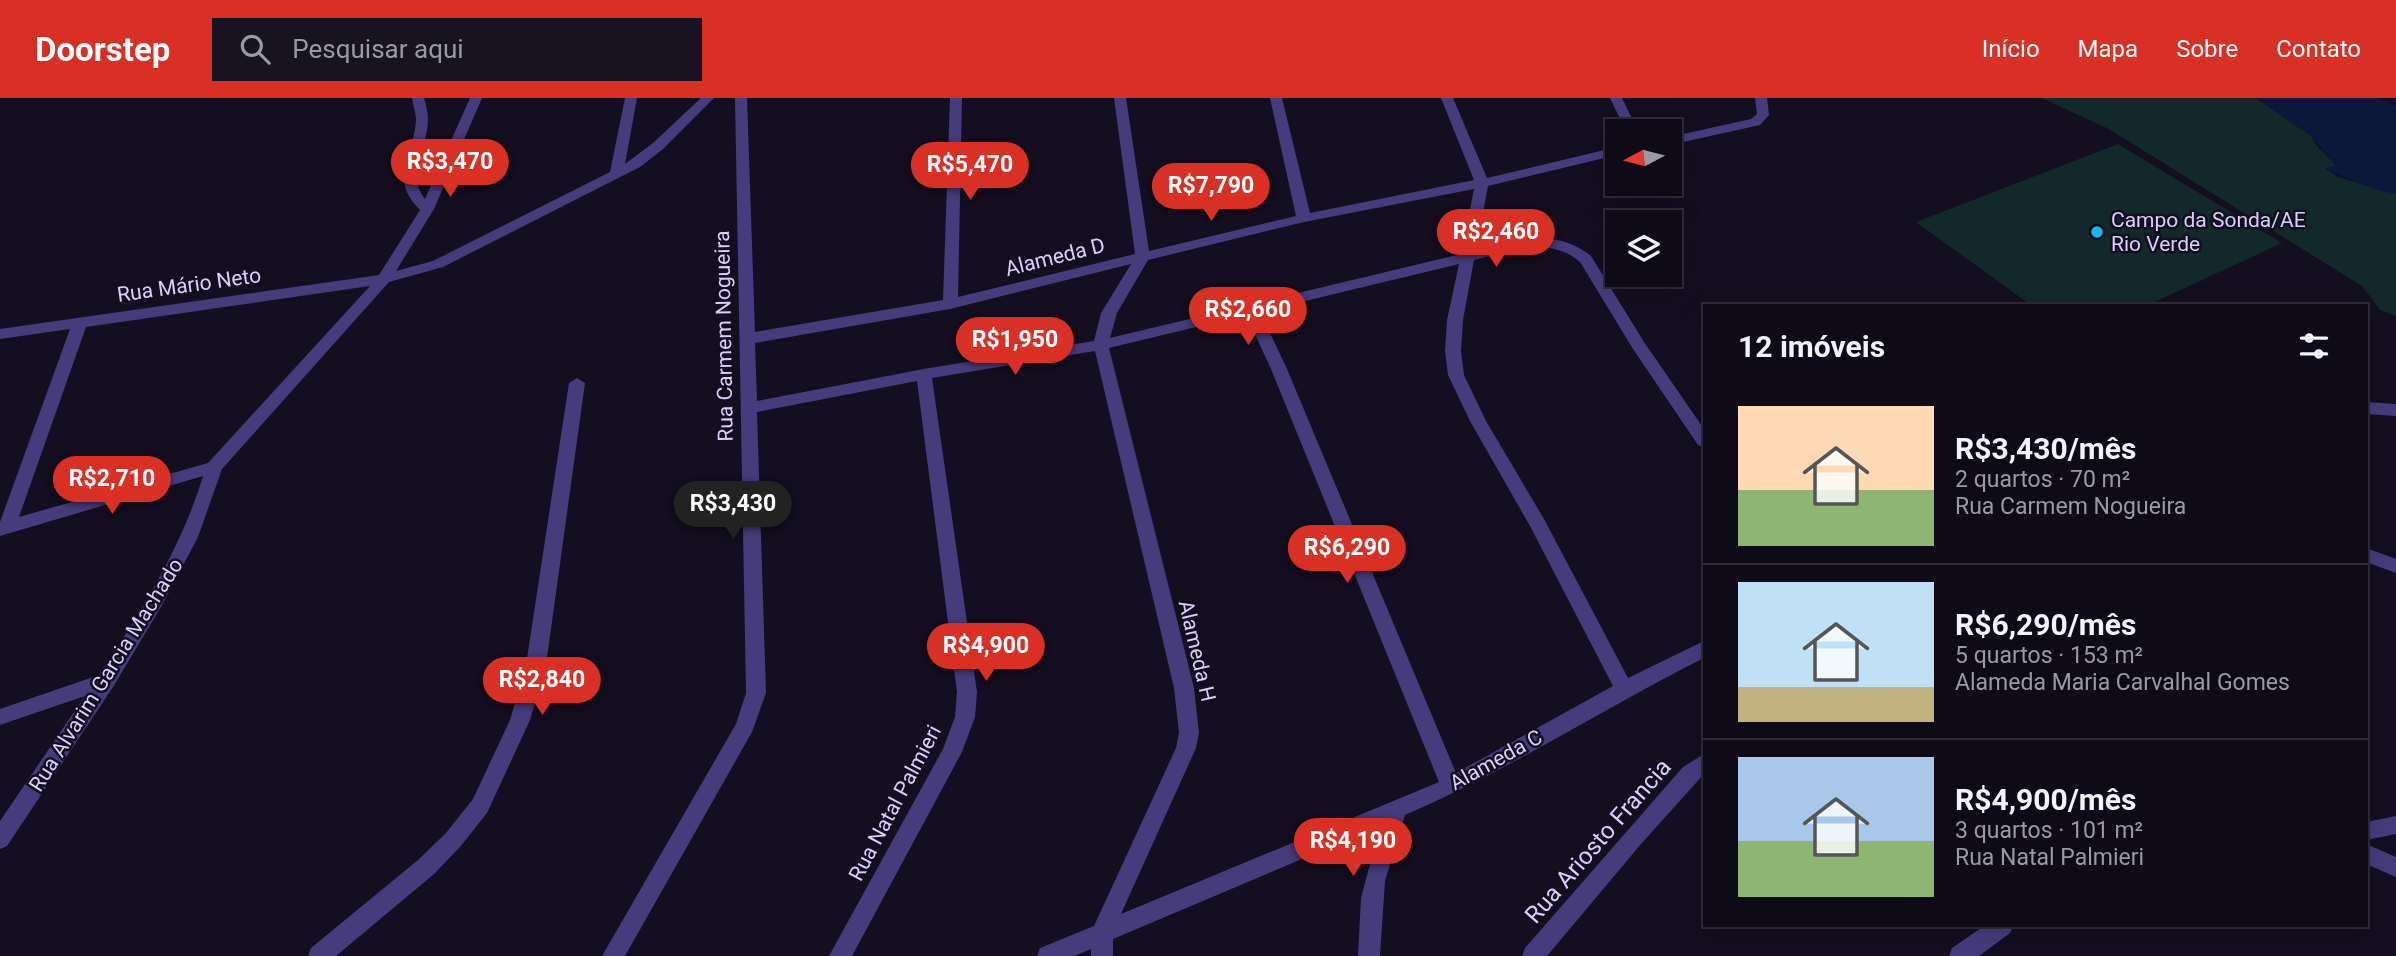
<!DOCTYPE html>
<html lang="pt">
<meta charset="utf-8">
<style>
:root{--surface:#0e0a18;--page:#171321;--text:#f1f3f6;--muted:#9b9aa2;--line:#2e2b37;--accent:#d93025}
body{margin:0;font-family:Roboto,sans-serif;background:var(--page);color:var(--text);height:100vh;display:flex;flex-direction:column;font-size:26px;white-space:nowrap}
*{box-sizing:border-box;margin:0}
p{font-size:23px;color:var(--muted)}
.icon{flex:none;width:38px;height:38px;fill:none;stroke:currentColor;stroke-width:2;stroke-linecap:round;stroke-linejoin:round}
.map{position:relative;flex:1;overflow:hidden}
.details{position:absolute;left:1703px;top:206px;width:665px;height:623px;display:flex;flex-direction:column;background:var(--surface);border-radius:0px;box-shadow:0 7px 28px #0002,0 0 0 2px var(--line)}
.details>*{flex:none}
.needle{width:46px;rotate:263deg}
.tools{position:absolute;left:1605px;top:21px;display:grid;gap:14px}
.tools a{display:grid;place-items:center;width:77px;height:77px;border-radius:0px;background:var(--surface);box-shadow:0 7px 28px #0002,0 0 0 2px var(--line);font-size:35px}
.price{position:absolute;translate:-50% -60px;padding:0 16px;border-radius:24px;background:var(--accent);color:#fff;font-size:23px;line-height:46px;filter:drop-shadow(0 2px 4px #0008)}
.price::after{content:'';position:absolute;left:50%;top:42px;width:21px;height:16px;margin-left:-10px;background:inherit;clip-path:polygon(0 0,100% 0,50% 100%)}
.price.on{background:#222;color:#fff}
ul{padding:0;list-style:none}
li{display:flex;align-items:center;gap:21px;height:175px;padding:0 35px}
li+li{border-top:2px solid var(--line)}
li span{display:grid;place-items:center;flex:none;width:196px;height:140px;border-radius:0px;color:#555}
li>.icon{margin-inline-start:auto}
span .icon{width:84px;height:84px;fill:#fffc;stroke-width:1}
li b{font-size:30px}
h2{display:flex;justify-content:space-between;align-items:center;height:84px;padding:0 35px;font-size:30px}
header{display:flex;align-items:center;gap:42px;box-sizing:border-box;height:98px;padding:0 35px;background:var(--accent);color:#fff}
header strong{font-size:33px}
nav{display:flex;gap:38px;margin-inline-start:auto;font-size:24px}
.search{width:490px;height:63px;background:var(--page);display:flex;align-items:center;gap:18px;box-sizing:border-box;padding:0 24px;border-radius:0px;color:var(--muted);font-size:26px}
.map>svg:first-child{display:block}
.green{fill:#12282a}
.water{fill:#0c183b}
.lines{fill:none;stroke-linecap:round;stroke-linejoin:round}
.minor{fill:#463c7c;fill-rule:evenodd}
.poi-dot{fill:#0ebbea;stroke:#130e20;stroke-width:2.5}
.labels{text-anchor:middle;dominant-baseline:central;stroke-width:5;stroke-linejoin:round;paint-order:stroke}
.poi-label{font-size:21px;fill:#dad0fc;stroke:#130e20;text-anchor:start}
.street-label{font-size:21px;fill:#dad0fc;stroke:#130e20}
.near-street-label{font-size:24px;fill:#dad0fc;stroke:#130e20}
</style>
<header>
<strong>Doorstep</strong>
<div class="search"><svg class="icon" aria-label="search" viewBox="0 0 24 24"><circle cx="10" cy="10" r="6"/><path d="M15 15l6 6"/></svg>Pesquisar aqui</div>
<nav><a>Início</a><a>Mapa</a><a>Sobre</a><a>Contato</a></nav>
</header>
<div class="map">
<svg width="2396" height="858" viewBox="0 0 2396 858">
<rect width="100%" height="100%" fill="#130e20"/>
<g class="green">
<polygon points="2041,0 2256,0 2311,38 2317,48 2337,68 2326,71 2338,79 2396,96 2396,218 2380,212 2362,188 2107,30"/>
<polygon points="2118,46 2282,145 2146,208 2032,208 1916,124"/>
</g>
<polygon class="water" points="2256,0 2378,0 2396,8 2396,96 2376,92 2325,71 2336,67 2311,38"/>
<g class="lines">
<g class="minor">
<path d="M412,0H424C426,7 428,14 428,22C428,49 405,76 425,101L470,0H482L434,111L396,173L433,163L610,74L625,0H637L625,66L653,45L701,0H714L663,51L640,69L443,169L389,184L222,371L198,439L161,509L113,589L7,748L0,751V723L85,598L0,627V611L99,577C140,515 181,451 203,378L0,438V424L70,231L0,241V231L379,177L420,112C387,79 414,59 416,22C416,15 413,7 412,0ZM370,188L208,365L19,419L86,229Z"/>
<path d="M735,0H747L755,234L943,202L950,0H962L958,199L1135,156L1114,0H1126L1149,153L1296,118L1270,0H1282L1310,115L1474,82L1441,0H1453L1487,80L1617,49V57L1488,88L1476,153C1516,143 1556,129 1591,158L1644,244L1704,331V349L1698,347L1633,251L1580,164C1549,137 1510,154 1474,162L1463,222L1461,253L1464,277L1486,323L1544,421L1628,580L1704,543V560C1604,610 1508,673 1405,717L1385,783L1380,858H1358L1361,800L1380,728L1113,841V858H1091V851L1074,858H1037L1040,850L1094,828L1176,650L1179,635L1174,590L1095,253L932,280L977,594L975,619L962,654L852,858H829L943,651L955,619L957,594L917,283L757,314L766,595L752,634L625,858H602L736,626L746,595ZM1474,91L1461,156L1110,240L1117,215L1148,162L1304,124ZM1131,166L1101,215L1094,243L924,271L757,303L755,245L950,211ZM1459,166L1447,222L1445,253L1448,277L1470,323L1530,428L1613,588L1456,675L1287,271L1260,214ZM1246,217L1271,271L1439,684L1121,816L1196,650L1199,635L1194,590L1109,250Z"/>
<polygon points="1610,0 1622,0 1638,33 1626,33"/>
<polygon points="1755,0 1767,0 1769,17 1760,27 1670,47 1670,39 1751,21 1757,16"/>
<polygon points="577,280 585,285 546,567 530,622 487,715 460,749 434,776 336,858 308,858 311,850 418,762 446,735 473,701 510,622 526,567 569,285"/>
<polygon points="2366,304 2396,306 2396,318 2366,316"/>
<polygon points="2366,450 2396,461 2396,475 2366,464"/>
<polygon points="1704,656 1704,676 1641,746 1547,858 1522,858 1525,850 1683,669"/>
<polygon points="2396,718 2396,736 2366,742 2366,724"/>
<polygon points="2366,746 2396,759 2396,779 2366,766"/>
<polygon points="1984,828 2013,828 2010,835 1979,858 1949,858 1952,850"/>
</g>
</g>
<circle class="poi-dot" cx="2097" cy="134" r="7"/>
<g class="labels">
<g class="poi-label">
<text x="2111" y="122">Campo da Sonda/AE<tspan x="2111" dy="24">Rio Verde</tspan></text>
</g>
<g class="street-label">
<text transform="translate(1055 159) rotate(-14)">Alameda D</text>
<text transform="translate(189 187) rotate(-8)">Rua Mário Neto</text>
<text transform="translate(724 238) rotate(-91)">Rua Carmem Nogueira</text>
<text transform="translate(1197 553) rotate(77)">Alameda H</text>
<text transform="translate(106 577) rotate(-58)">Rua Alvarim Garcia Machado</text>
<text transform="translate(1496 662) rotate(-29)">Alameda C</text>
<text transform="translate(895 705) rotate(-62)">Rua Natal Palmieri</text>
</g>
<g class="near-street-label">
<text transform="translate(1598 743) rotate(-49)">Rua Ariosto Francia</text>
</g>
</g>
</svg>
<div class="tools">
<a><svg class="needle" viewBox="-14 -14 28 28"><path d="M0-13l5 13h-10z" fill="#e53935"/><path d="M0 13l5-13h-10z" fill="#9b9aa2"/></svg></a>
<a><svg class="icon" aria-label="layers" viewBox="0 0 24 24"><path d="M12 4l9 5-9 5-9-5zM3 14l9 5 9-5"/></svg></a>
</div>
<b class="price" style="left:450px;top:101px">R$3,470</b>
<b class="price" style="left:970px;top:104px">R$5,470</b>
<b class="price" style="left:1211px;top:125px">R$7,790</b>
<b class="price" style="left:1496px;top:171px">R$2,460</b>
<b class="price" style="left:1248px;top:249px">R$2,660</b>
<b class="price" style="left:1015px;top:279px">R$1,950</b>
<b class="price" style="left:112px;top:418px">R$2,710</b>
<b class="price on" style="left:733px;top:443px">R$3,430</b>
<b class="price" style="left:1347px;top:487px">R$6,290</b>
<b class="price" style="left:986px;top:585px">R$4,900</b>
<b class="price" style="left:542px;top:619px">R$2,840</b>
<b class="price" style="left:1353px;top:780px">R$4,190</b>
<section class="details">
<h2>12 imóveis<svg class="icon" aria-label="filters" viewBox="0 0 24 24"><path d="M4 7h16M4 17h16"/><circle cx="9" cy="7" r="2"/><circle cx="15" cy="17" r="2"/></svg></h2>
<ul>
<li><span style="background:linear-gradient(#ffd9b3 60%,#8fb573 0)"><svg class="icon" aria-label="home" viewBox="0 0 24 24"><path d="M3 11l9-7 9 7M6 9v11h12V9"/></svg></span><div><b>R$3,430/mês</b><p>2 quartos · 70 m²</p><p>Rua Carmem Nogueira</p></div></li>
<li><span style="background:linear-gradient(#bfe0f5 75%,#c2b280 0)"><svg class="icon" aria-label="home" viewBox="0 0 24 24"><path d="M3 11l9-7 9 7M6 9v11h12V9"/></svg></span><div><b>R$6,290/mês</b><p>5 quartos · 153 m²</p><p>Alameda Maria Carvalhal Gomes</p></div></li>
<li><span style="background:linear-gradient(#a9c7e8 60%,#8fb573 0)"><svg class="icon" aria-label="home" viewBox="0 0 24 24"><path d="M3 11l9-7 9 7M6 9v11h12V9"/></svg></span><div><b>R$4,900/mês</b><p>3 quartos · 101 m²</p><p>Rua Natal Palmieri</p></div></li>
</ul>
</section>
</div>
